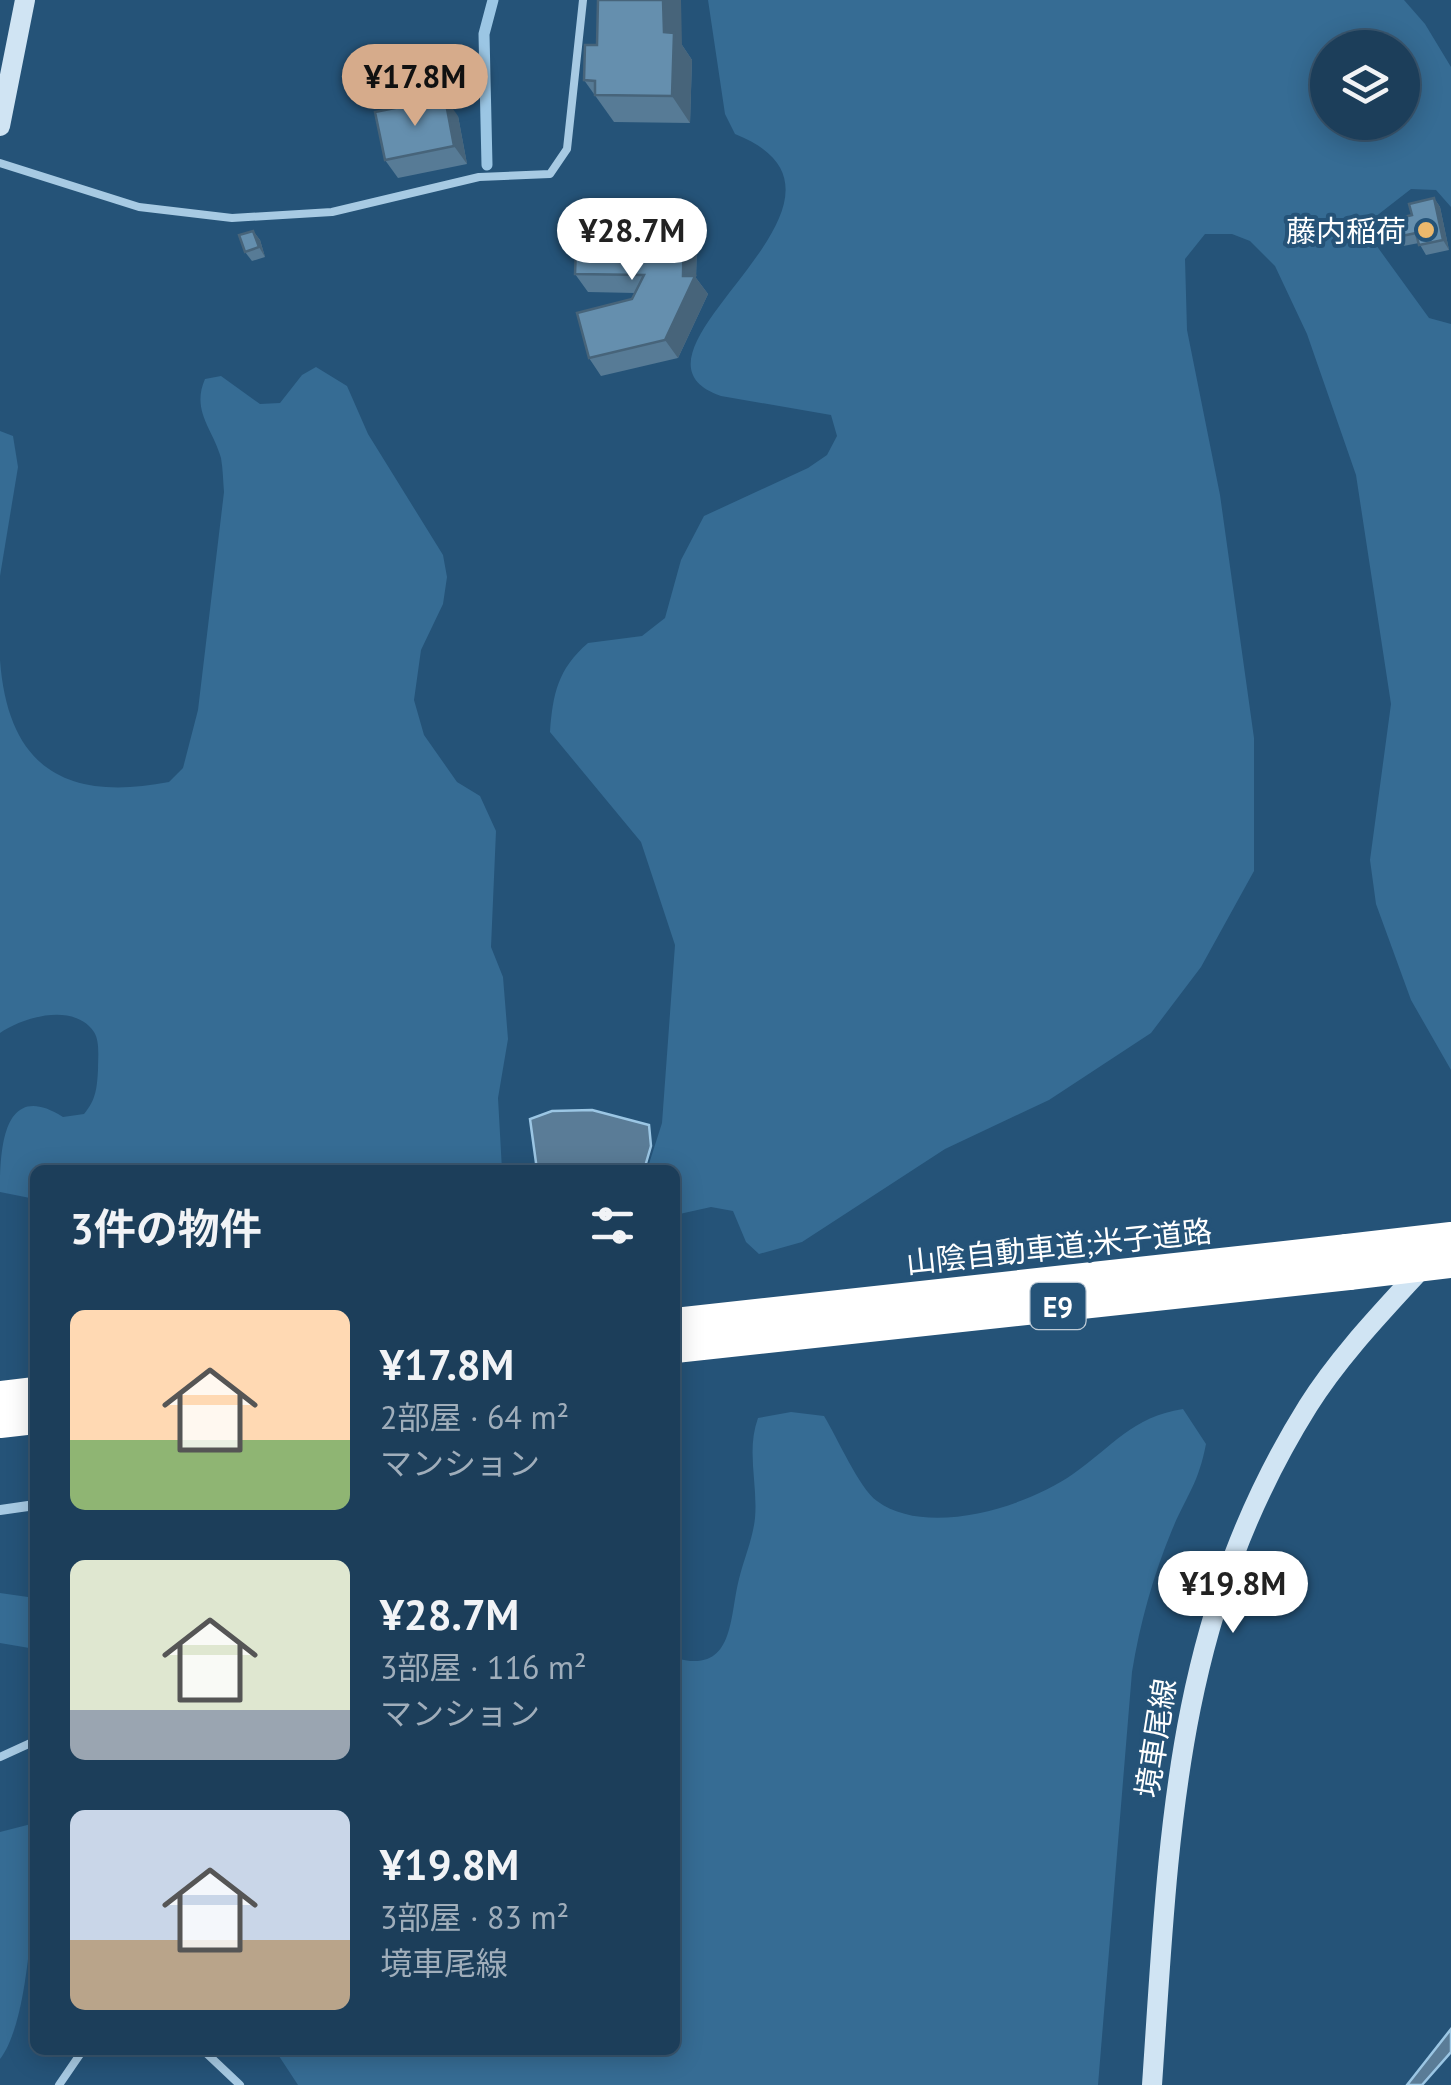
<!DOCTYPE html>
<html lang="ja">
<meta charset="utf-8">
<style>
:root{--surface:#1c3e5a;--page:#294963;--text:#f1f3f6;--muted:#a0aebb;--line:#3a5770;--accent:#d6ab8b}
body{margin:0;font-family:"PT Sans","Noto Sans JP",sans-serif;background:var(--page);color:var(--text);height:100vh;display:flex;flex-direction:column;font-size:38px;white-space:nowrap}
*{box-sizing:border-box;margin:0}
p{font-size:32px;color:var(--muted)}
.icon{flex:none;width:55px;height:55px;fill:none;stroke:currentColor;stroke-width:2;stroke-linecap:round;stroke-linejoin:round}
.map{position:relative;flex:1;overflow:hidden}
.drawer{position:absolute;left:30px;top:1165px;width:650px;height:890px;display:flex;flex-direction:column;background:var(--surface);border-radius:15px;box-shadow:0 5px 25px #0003,0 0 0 2px var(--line)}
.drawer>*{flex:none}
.controls{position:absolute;left:1310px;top:30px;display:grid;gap:20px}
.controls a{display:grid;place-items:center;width:110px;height:110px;border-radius:50%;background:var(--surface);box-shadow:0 5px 25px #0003,0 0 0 2px var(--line);font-size:50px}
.price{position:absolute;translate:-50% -85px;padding:0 22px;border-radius:35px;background:#fff;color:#222;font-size:32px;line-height:65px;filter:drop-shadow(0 2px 5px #0008)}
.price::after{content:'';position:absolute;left:50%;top:60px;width:30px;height:22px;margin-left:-15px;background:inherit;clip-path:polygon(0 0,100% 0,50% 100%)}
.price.on{background:var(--accent);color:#111}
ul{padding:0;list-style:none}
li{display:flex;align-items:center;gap:30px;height:250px;padding:0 40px}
li span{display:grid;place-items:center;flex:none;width:280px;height:200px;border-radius:15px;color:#555}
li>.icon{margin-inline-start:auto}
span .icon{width:120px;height:120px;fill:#fffc;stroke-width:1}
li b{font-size:42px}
h2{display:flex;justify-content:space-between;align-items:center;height:120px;padding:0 40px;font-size:42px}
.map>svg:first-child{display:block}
.green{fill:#366c94;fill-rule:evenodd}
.water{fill:#5a7c97;stroke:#9bc6e4;stroke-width:2.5}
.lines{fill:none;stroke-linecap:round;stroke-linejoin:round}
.stream{stroke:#9bc6e4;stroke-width:11}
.lane{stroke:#a7cae3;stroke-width:8}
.street{stroke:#a7cae3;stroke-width:10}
.secondary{stroke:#d0e4f3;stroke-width:20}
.highway{stroke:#fff;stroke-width:30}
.highway-bridge{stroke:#fff;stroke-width:30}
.wall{fill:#577b96}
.shaded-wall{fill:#47647a}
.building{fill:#658fae;stroke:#47647a;stroke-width:2.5}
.poi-dot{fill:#ecb86c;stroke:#255378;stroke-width:4}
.labels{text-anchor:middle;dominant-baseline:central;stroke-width:8;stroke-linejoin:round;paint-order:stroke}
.shield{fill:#255378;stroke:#becbd6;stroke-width:2.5}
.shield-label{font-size:28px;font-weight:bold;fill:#fff}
.poi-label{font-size:30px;fill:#fff;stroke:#255378;text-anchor:end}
.street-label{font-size:30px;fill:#fff;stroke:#255378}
</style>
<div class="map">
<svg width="1451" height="2085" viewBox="0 0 1451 2085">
<rect width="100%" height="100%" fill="#255378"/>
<g class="green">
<path d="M708,0H1404L1425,24L1451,67V207L1436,190L1411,189L1375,217L1376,245L1429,318L1451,324V1070L1411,1000L1376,904L1370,860L1391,704L1356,475L1307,334L1275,266L1250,241L1232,234H1205L1185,259L1187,330L1220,495L1254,738V871L1201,967L1151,1033L1049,1100L945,1149L802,1242L759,1254L746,1242L733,1211L711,1207L675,1215V1170H647L662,1123L675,945L641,842L550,732C553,693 558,669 588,643L642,636L665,618L681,560L704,516L808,468L827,455L837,436L831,415L721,396C598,354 900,200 735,134L725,114ZM1328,48H1402V122H1328Z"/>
<path d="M316,367L347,386L368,434L443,555L447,577L443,604L421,650L414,700L424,735L457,782L480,796L496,831L491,947L503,977L508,1039L498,1098L502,1170H35V1199L0,1192C0,1152 2,1078 63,1117L84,1114C96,1100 97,1088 98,1070C98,1058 100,1041 94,1032C74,1002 23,1017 0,1033V660C8,768 66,802 169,782L183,768L198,710L224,492C223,481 223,469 221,458C213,429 191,411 205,379L221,376L260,404L280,403L302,375Z"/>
<polygon points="0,431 13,436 18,467 0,576"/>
<path d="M1183,1409L1206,1444C1198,1485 1187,1494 1172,1530C1153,1576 1140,1623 1132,1672L1098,2085H298L275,2050H675V1658C735,1675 729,1618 739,1579C744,1559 753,1538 755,1518C758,1484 746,1451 758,1418L791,1412L824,1416C837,1437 859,1488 877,1501C927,1538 1026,1507 1073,1474C1113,1446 1132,1417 1183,1409Z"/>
<polygon points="0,1593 35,1598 35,1649 0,1643"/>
<path d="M35,1823C35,1876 32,2018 0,2059V1832Z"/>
</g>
<g class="water">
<polygon points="592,1110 649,1125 651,1146 644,1170 537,1170 530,1119 552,1111"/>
<polygon points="1451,2029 1451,2052 1422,2085 1407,2085"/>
</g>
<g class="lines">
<polyline class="stream" points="487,165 484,34 493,0"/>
<g class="lane">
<polyline points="0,163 139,207 232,218 332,212 479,177 550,174 567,149 583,0"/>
<polyline points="0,1757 35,1741"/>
<polyline points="203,2050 240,2085"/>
<polyline points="59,2085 83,2050"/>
</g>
<polyline class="street" points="0,1510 35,1505"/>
<g class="secondary">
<polyline points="0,126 25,0"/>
<path d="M1152,2085C1169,1839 1173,1622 1308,1406C1340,1355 1384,1310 1424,1266"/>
</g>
<g class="highway">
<polyline points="675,1323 1347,1249"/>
<polyline points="675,1348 1349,1275"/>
<polyline points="0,1396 35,1392"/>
<polyline points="0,1423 35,1419"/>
</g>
<g class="highway-bridge">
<polyline points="1347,1249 1451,1237"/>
<polyline points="1349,1275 1451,1263"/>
</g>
</g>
<g class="wall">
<polygon points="682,45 692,60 690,123 614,122 584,80"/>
<polygon points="458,116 467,164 398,178 385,160"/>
<polygon points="1434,198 1440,207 1449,250 1426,255 1419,243 1398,247 1392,238"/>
<polygon points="684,226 697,244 696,278 708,294 678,358 601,376 589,358 635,293 588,292 575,274"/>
<polygon points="253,231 260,240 265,257 252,261 245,252"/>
</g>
<g class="shaded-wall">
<polygon points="663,0 681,0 682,45 692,60 690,123 672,96 664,32"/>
<polygon points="445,98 458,116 467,164 454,146"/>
<polygon points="1434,198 1440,207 1449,250 1443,240"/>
<polygon points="684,226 697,244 696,278 708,294 678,358 665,340 683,276"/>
<polygon points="253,231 260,240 265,257 259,247"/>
</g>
<g class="building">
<polygon points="598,0 663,0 664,32 674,33 672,96 595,95 595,81 584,80 585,45 597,45"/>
<polygon points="445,98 454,146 385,160 375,112"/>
<polygon points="1434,198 1443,240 1419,245 1416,233 1392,238 1388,221 1412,215 1409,204"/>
<polygon points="577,222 684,226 683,276 695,276 665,340 589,358 577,313 632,299 644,275 575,274"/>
<polygon points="253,231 259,247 245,252 239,235"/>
</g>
<circle class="poi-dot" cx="1426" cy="230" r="10"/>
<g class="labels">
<rect class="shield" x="1030.5" y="1283" width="55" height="46" rx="8"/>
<g class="shield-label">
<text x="1058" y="1306">E9</text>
</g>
<g class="poi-label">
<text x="1406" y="230">藤内稲荷</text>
</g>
<g class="street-label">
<text transform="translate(1059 1246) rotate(-6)">山陰自動車道;米子道路</text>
<text transform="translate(1155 1738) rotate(-81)">境車尾線</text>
</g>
</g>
</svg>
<div class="controls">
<a><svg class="icon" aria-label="layers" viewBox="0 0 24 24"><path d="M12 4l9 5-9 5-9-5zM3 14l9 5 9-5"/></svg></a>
</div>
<b class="price on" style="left:415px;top:129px">¥17.8M</b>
<b class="price" style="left:632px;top:283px">¥28.7M</b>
<b class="price" style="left:1233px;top:1636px">¥19.8M</b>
<section class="drawer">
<h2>3件の物件<svg class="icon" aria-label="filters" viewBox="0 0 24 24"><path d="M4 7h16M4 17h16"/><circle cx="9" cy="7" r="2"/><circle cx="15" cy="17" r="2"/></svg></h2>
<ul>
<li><span style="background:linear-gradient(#ffd9b3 65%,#8fb573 0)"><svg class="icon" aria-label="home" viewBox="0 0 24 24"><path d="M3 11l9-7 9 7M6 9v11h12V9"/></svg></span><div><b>¥17.8M</b><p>2部屋 · 64 m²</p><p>マンション</p></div></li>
<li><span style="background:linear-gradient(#dfe7d0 75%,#9aa5b1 0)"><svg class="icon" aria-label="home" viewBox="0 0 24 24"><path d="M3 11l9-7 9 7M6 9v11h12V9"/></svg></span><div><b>¥28.7M</b><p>3部屋 · 116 m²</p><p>マンション</p></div></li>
<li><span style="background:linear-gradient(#c9d6e8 65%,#b9a48a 0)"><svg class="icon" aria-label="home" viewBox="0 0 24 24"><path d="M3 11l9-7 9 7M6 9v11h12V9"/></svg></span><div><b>¥19.8M</b><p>3部屋 · 83 m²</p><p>境車尾線</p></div></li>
</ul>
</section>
</div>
